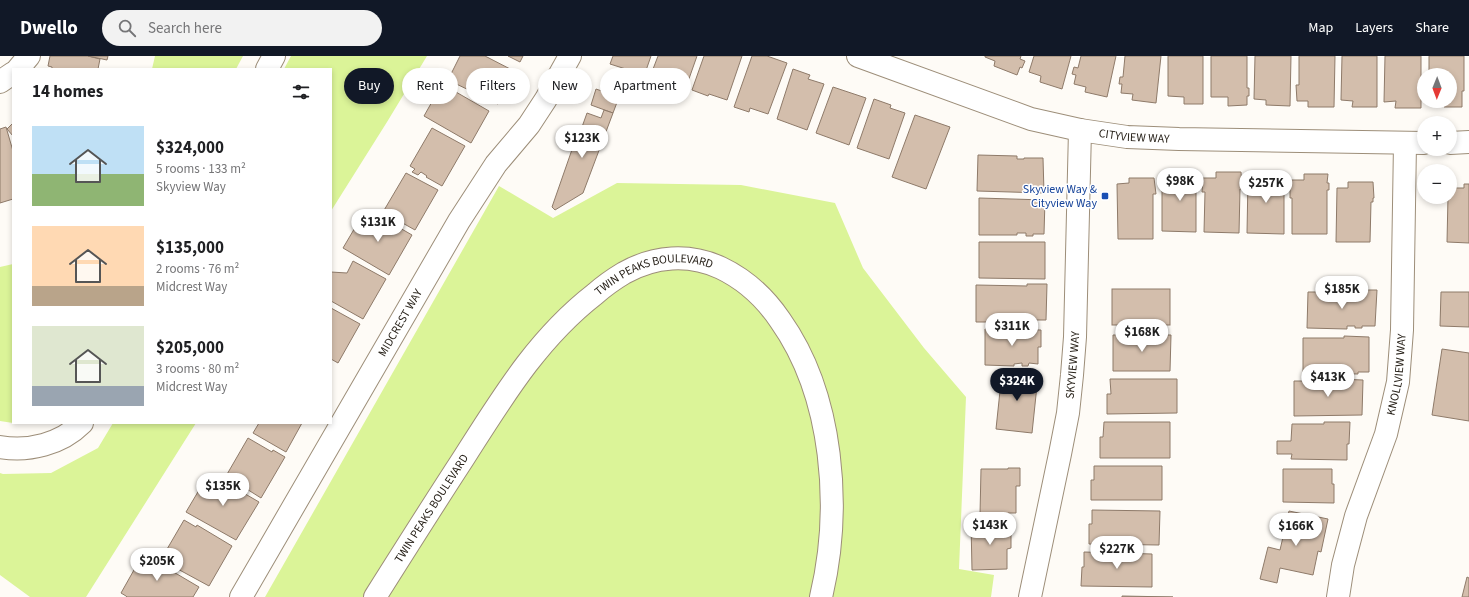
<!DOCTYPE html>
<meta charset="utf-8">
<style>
:root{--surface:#fff;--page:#f2f2f2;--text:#202124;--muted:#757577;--accent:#111827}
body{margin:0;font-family:"Source Sans 3",sans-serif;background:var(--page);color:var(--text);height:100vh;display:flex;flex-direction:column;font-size:15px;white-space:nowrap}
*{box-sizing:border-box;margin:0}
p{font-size:13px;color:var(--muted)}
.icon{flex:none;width:22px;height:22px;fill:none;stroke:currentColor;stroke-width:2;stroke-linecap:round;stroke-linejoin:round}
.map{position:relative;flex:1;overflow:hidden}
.sheet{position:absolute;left:12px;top:12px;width:320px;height:356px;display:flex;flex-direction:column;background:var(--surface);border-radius:0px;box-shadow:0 2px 6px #0003}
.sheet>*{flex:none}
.hud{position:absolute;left:344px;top:12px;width:380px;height:36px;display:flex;gap:8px}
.needle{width:26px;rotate:181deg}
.controls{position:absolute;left:1417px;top:12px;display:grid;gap:8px}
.controls a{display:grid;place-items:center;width:40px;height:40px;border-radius:50%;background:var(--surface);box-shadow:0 2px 6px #0003;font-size:20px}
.price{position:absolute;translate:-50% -34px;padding:0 9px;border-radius:14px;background:#fff;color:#222;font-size:13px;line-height:26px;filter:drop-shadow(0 1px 2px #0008)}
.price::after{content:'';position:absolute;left:50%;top:24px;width:12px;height:9px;margin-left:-6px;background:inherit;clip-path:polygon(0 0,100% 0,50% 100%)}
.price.on{background:var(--accent);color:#fff}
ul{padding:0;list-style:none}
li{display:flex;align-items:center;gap:12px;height:100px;padding:0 20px}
li span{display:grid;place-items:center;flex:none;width:112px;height:80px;border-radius:0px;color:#555}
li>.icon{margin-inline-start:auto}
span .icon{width:48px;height:48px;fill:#fffc;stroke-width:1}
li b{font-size:17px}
h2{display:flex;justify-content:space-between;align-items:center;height:48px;padding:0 20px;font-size:17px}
.pill{padding:0 14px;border-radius:18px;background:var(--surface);box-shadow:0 2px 6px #0003;font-size:14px;line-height:36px}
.pill.on{background:var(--accent);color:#fff}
header{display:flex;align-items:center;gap:24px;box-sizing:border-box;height:56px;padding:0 20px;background:var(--accent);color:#fff}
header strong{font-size:19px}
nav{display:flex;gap:22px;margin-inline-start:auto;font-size:14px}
.search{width:280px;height:36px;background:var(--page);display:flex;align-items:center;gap:10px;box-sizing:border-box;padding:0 14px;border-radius:22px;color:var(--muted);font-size:15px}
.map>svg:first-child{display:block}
.green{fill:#dbf498}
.building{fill:#d3beac;stroke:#8e7a69}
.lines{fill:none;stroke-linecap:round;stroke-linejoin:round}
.street-casing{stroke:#9d8e79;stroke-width:24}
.street{stroke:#fff;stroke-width:22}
.transit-dot{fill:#1a4fb4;stroke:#fff;stroke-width:1.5}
.labels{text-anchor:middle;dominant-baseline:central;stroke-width:3;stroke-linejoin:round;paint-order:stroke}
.street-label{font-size:12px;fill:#2a241c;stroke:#fff}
.transit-label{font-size:12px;fill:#164399;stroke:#fff;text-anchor:end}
</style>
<header>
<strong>Dwello</strong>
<div class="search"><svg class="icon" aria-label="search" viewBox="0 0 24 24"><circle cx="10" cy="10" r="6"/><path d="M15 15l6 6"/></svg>Search here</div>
<nav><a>Map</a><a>Layers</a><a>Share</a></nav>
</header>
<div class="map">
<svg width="1469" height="541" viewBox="0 0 1469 541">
<rect width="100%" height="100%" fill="#fefbf6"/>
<g class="green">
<polygon points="155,0 243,0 236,13 152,13"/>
<polygon points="291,0 427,0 387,66 331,155 331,13 284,13"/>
<polygon points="617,127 741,129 835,147 863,212 924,292 966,341 959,513 994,519 991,541 265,541 499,130 553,162"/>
<polygon points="13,208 13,367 0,365 0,211"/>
<polygon points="113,367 196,367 86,541 30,541 0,519 0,417 3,418 51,417 98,392"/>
</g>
<g class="building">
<polygon points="50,0 88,0 100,3 98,13 52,13 52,11 48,10"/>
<polygon points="88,0 108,0 107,4"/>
<polygon points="460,0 485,0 514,15 498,48 448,24"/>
<polygon points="508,0 523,0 520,6"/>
<polygon points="613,0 651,0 643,23 628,18 629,14 610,8"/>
<polygon points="658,0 697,0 685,34 650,21"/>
<polygon points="704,0 742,0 727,44 709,38 708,40 692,34"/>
<polygon points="752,0 767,0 787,7 768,58 750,52 749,56 734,51"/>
<polygon points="985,0 1021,0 1020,3 1025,5 1022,12 1020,11 1017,19 994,10 995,5 985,1"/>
<polygon points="1034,0 1071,0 1062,33 1040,26 1041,20 1029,16"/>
<polygon points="1081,0 1116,0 1107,41 1085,36 1086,31 1074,28 1076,19 1072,18 1074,11 1078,12"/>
<polygon points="1125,0 1161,0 1156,47 1132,44 1133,38 1121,37 1122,28 1119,28 1120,21 1123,21"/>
<polygon points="1168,0 1203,0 1203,48 1184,48 1184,41 1168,40"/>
<polygon points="1211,0 1247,0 1247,32 1249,32 1249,40 1247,40 1247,49 1228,50 1228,41 1211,41"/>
<polygon points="1255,0 1291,0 1290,50 1266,49 1266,44 1254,43"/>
<polygon points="1299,0 1335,0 1334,51 1308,51 1308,45 1297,45 1296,29 1299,29"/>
<polygon points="1342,0 1377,0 1377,51 1352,51 1353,45 1341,44"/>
<polygon points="1385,0 1421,0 1421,35 1423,35 1423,42 1421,42 1421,52 1395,52 1396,45 1384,46"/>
<polygon points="1429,0 1464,0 1464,35 1462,35 1462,51 1444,51 1444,46 1429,46 1450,45 1450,19 1429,19"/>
<polygon points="793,13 810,19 808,23 824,28 807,74 777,63"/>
<polygon points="442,28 489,55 471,87 424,60"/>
<polygon points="833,31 866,42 849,89 816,77"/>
<polygon points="596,33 619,41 613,57 591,49"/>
<polygon points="874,43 891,49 890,52 905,57 889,103 857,92"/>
<polygon points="604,54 613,57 583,137 555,154 552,151 575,85 577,85 587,57 601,62"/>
<polygon points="915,59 950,71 926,133 892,121"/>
<polygon points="13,67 13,80 7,73"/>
<polygon points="6,71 13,95 13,143 0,147 0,73"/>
<polygon points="432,72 465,90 442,130 426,121 427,120 421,116 418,119 412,116 415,113 410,110"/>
<polygon points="978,99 1017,100 1017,103 1024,103 1024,102 1043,102 1044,137 977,135"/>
<polygon points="1173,116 1196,116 1196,125 1200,125 1199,133 1196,132 1196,176 1162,175 1162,122 1173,122"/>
<polygon points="1216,116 1241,116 1242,133 1240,133 1239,177 1204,176 1205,136 1202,136 1203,122 1216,122"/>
<polygon points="406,117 438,134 415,174 383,156"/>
<polygon points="1261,117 1284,117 1284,126 1287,126 1287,134 1284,134 1284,178 1247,177 1248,123 1261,123"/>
<polygon points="1304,118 1328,118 1327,127 1329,127 1329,134 1327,134 1327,178 1292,178 1292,142 1290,142 1290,124 1304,124"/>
<polygon points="1129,122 1154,122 1156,138 1153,138 1153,183 1118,183 1117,128 1129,127"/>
<polygon points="1348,126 1373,126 1374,142 1373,142 1373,146 1371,146 1370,186 1336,186 1337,132 1348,132"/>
<polygon points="1464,128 1469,128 1469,187 1447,186 1448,141 1450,141 1450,132 1464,132"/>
<polygon points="979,142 1045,144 1044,178 1033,178 1033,180 1026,180 1026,177 1017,177 1017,179 979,179"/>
<polygon points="374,157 412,179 389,219 343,192 356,170 367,170"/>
<polygon points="979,186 1045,186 1045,223 979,222"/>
<polygon points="353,205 386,223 363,263 331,245 331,216 347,217"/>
<polygon points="1027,228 1047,228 1046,264 1033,264 1033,266 1025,266 1025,264 1016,264 1016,266 976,266 976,229 1027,230"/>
<rect x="1112" y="233" width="58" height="36"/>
<polygon points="1359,234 1377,234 1375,270 1362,270 1362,272 1355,272 1355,270 1347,270 1347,273 1307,272 1308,236 1359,236"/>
<polygon points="1441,236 1469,236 1469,271 1440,270"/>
<polygon points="331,252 360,268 338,307 331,303"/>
<polygon points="985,273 1041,274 1041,291 1038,291 1038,308 1029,307 1028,310 1022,310 1022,307 1014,308 1014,310 985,309"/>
<polygon points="1113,279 1171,279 1170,315 1113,315"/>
<polygon points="1344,280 1369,281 1369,316 1358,316 1358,318 1303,317 1303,282 1344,282"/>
<polygon points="1442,293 1469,297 1469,365 1432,359"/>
<polygon points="1002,316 1038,320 1032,377 996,373"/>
<polygon points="1110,323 1177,323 1177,357 1107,358 1107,338 1111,338"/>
<polygon points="1335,323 1363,324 1362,359 1294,360 1294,325 1335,325"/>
<polygon points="1104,366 1170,366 1170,402 1100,402 1100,381 1103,381"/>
<polygon points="1324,366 1350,366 1349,388 1347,388 1347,404 1291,403 1292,398 1277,398 1277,385 1291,385 1292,368 1324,368"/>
<polygon points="259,367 302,367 286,396 253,377"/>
<polygon points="248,382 272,396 273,394 285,401 261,442 226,420"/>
<polygon points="1094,410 1162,410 1162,444 1091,444 1091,424 1094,424"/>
<polygon points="1008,412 1020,412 1020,430 1016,430 1016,457 1008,457 1008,460 1001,459 1001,457 995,457 995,459 980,459 981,413 1008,413"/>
<polygon points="1283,413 1332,413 1332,428 1334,428 1334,447 1283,446"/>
<polygon points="208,419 222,427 223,425 259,446 236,484 186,456"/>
<polygon points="1092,454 1160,455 1159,489 1089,488 1089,468 1092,468"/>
<polygon points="1289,455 1328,463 1321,496 1318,495 1313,519 1280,512 1277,527 1260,523 1268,491 1280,494"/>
<polygon points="184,464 196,471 197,469 232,490 209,530 174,511 176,507 163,500"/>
<polygon points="971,467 1011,467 1011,492 1007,493 1007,513 972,514"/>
<polygon points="1084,496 1152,498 1152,531 1081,530 1082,511 1084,511"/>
<polygon points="143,498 199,531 193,541 127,541 126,540 121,537"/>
<polygon points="1467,521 1469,522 1469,541 1462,541"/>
<polygon points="1122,540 1173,541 1122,541"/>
</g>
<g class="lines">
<g class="street-casing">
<g id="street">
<path id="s1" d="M858,0L1031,63L1080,74L1127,81L1179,83L1424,87"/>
<polyline points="18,13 29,0"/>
<polyline points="267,13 274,0"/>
<polyline points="0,26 13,17"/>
<polyline points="1450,87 1469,86"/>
<path d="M0,391C29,396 61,388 82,367"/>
<path id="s2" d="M241,541L459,165L496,108L529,69L546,43L570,0"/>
<path id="s3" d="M375,541C404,495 433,449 463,403C502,342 537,283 595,238C604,230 614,223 624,217C654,200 689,197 721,212C746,224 765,242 780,264C834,340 842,453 821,541"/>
<path id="s4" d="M1030,541L1060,398L1068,357L1072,319L1075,281L1080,74"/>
<path id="s5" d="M1338,541L1343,509L1356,460L1386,378L1398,326L1402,274L1405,87"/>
</g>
</g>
<use href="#street" class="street"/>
</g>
<rect class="transit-dot" x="1101" y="136" width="8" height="8" rx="2"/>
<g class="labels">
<g class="street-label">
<text stroke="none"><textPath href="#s1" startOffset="289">CITYVIEW WAY</textPath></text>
<text stroke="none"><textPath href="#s3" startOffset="441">TWIN PEAKS BOULEVARD</textPath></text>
<text stroke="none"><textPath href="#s2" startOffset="317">MIDCREST WAY</textPath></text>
<text stroke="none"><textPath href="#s4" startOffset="236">SKYVIEW WAY</textPath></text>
<text stroke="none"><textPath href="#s5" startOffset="231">KNOLLVIEW WAY</textPath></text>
<text stroke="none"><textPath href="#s3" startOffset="105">TWIN PEAKS BOULEVARD</textPath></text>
</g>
<g class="transit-label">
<text x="1097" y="133">Skyview Way &amp;<tspan x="1097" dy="14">Cityview Way</tspan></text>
</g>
</g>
</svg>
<div class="controls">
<a><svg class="needle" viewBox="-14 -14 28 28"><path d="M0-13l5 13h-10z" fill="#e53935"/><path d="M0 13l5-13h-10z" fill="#757577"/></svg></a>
<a>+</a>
<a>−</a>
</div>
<b class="price" style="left:582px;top:103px">$123K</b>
<b class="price" style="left:1180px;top:146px">$98K</b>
<b class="price" style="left:1266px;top:148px">$257K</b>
<b class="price" style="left:378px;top:187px">$131K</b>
<b class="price" style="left:1342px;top:254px">$185K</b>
<b class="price" style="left:1012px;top:291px">$311K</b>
<b class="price" style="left:1142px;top:297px">$168K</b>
<b class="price" style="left:1328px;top:342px">$413K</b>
<b class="price on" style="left:1017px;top:346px">$324K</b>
<b class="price" style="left:223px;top:451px">$135K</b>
<b class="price" style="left:990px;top:490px">$143K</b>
<b class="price" style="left:1296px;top:491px">$166K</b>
<b class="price" style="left:1117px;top:514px">$227K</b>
<b class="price" style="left:157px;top:526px">$205K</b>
<div class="hud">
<a class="pill on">Buy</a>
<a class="pill">Rent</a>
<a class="pill">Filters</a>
<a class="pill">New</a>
<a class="pill">Apartment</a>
</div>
<section class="sheet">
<h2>14 homes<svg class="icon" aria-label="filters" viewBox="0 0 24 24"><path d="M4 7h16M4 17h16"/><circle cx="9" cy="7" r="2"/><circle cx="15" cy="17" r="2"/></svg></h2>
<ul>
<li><span style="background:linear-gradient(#bfe0f5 60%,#8fb573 0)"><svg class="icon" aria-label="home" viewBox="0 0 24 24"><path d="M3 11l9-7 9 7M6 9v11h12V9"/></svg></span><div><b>$324,000</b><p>5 rooms · 133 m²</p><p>Skyview Way</p></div></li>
<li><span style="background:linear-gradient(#ffd9b3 75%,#b9a48a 0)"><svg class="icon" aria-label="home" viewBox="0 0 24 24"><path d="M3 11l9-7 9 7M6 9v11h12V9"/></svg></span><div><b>$135,000</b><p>2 rooms · 76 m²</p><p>Midcrest Way</p></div></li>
<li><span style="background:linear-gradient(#dfe7d0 75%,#9aa5b1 0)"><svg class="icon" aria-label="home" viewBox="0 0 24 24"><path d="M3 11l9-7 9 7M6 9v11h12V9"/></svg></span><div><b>$205,000</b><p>3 rooms · 80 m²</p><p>Midcrest Way</p></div></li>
</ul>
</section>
</div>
